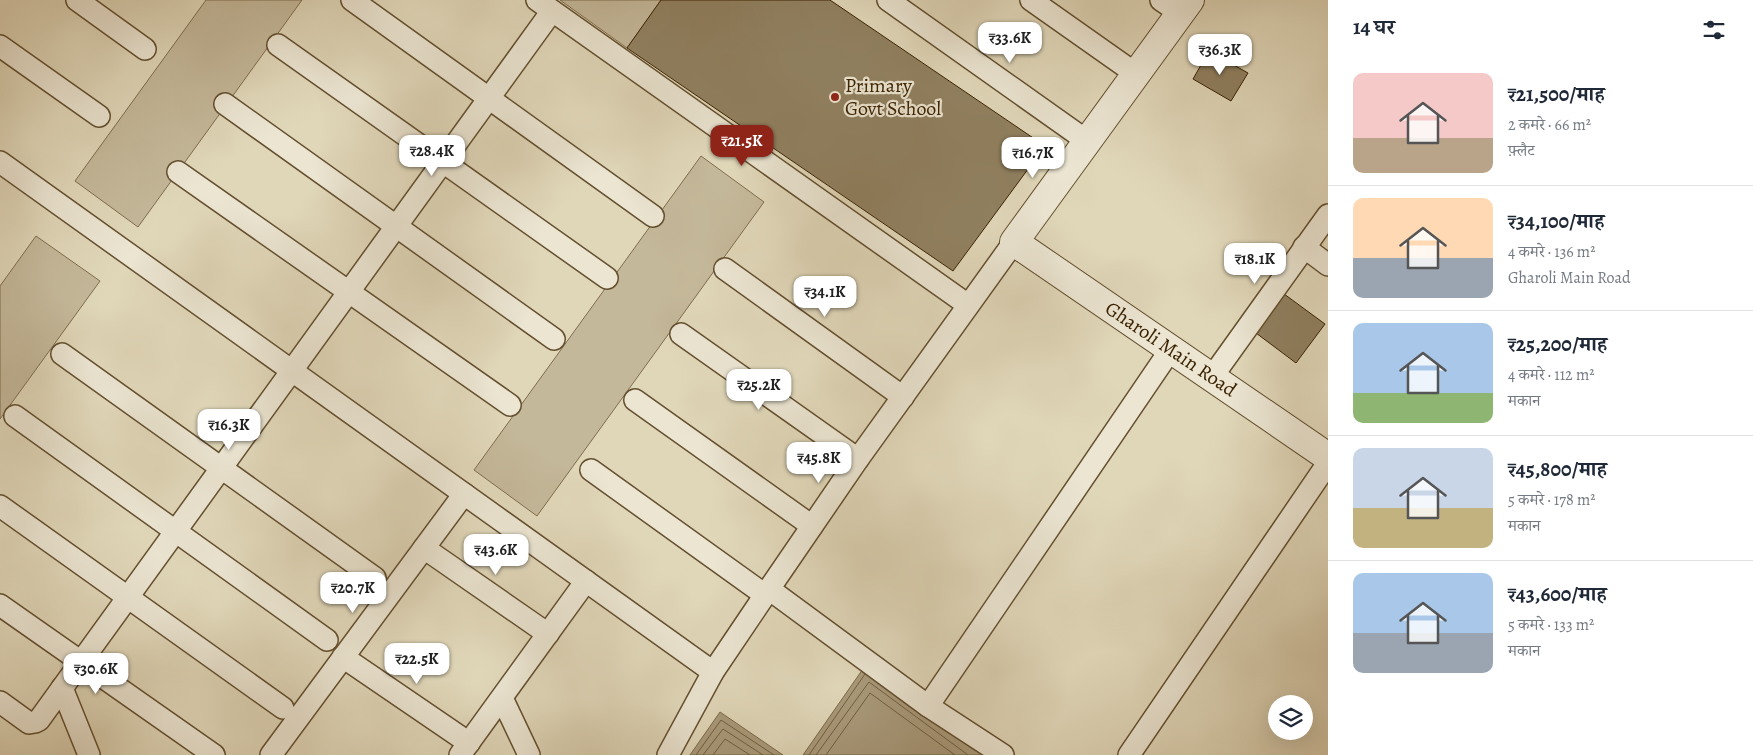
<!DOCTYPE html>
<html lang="hi">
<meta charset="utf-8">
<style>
:root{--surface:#fff;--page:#f2f2f3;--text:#1f2937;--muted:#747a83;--line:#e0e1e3;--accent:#8f2418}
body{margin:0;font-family:Alegreya,"Noto Serif Devanagari",serif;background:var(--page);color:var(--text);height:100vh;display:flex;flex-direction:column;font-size:19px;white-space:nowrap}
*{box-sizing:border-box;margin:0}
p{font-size:16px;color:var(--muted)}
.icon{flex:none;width:28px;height:28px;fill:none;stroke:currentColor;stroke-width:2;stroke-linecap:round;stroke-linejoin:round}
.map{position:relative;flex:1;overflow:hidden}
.side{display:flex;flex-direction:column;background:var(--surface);width:425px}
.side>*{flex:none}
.tools{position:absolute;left:1268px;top:695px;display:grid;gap:10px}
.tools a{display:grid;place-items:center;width:45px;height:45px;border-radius:50%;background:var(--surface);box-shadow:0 5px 20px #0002;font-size:25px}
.price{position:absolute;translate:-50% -42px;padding:0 11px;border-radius:10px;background:#fff;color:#222;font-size:16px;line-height:32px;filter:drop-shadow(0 1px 2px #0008)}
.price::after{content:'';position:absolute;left:50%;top:30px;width:15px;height:11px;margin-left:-8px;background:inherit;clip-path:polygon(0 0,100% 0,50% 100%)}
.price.active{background:var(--accent);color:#fff}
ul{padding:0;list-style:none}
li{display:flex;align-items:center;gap:15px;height:125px;padding:0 25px}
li+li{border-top:1px solid var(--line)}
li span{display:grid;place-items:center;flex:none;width:140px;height:100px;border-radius:10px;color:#555}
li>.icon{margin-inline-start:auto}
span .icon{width:60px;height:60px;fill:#fffc;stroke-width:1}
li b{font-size:21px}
h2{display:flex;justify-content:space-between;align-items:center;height:60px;padding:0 25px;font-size:21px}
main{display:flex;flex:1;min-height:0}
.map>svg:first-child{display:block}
.green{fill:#c4b89a;stroke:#7f6d4d}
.water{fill:#a8997a;stroke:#7c6949}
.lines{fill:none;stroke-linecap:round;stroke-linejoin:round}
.shore{stroke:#715e3d;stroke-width:1}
.building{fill:#908060;stroke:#3a2200}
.minor-casing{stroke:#644f2e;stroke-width:24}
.tertiary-casing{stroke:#644f2e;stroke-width:30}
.minor{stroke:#ebe5d2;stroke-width:21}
.tertiary{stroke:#ebe5d2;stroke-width:28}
.poi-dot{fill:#8f2418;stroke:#ebe5d2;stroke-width:2}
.labels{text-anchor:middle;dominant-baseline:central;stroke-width:4.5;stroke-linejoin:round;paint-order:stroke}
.poi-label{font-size:20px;fill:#3a2200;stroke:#ebe5d2;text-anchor:start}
.street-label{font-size:20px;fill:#3a2200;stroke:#ebe5d2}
</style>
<main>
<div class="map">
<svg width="1328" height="755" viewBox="0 0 1328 755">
<rect width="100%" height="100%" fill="#e0d7b9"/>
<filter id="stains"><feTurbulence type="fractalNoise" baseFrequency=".004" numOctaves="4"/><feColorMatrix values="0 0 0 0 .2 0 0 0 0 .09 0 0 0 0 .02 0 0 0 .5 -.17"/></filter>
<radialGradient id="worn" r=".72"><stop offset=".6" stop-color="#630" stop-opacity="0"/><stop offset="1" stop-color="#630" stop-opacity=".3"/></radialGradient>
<g class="green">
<polygon points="206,0 302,0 138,227 75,181"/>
<polygon points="560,0 661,0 627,48"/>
<polygon points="701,156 764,202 537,516 474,470"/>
<polygon points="36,236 100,281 0,419 0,286"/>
</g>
<g class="water">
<polygon points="865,666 987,755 803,755"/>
<polygon points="720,712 783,755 690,755"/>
</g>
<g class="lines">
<g class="shore">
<polyline points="696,755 721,720 774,755"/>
<polyline points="703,755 723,729 763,755"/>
<polyline points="713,755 725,739 750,755"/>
<polyline points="809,755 865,674"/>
<polyline points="816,755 869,682 968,755"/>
<polyline points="826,755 870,693 955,755"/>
</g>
</g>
<g class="building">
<polygon points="661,0 830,0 1045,146 953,271 627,48"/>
<polygon points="1209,51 1248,73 1231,101 1193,79"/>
<polygon points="1280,291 1325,324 1296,363 1252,330"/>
</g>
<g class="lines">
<g class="minor-casing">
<g id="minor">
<polyline points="77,0 145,49"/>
<polyline points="352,0 653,216"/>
<polyline points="537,0 968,305"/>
<polyline points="888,0 1087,141"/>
<polyline points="1031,0 1136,74"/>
<polyline points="1161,0 1180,13"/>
<polyline points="278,45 607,278"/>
<polyline points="0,46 99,116"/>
<polyline points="225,104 554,339"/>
<polyline points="0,162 713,672"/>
<polyline points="178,172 510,405"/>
<polyline points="1304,247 1328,265"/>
<polyline points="725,269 903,397"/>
<polyline points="681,334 858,459"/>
<polyline points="62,354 375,578"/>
<polyline points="1212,377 1328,215"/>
<polyline points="635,400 812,526"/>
<polyline points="15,416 327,640"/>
<polyline points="591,470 765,595"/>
<polyline points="0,506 283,708"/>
<polyline points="424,548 548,634"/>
<polyline points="769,589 928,706 1003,755"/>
<polyline points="0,605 214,755"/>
<polyline points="343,657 469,743"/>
<polyline points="62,688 89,755"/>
<polyline points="502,698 529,755"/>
<polyline points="0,702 29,723 35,722 39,720 552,11"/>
<polyline points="928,706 1171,349"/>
<polyline points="271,755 464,494"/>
<polyline points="460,755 586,581"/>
<polyline points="668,755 713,672 769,589 858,459 1014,242"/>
<polyline points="1129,755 1328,463"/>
</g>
</g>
<g class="tertiary-casing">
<polyline id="tertiary" points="1190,0 1014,242 1328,457"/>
</g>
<use href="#minor" class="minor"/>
<use href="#tertiary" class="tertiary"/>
</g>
<circle class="poi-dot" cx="835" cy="97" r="5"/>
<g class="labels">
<g class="poi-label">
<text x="845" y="85">Primary<tspan x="845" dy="23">Govt School</tspan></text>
</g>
<g class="street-label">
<text transform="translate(1171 349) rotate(34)">Gharoli Main Road</text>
</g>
</g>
<rect width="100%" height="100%" filter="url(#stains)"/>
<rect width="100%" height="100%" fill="url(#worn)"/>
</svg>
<div class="tools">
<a><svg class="icon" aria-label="layers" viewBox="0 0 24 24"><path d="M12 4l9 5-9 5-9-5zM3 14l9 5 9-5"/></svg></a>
</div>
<b class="price" style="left:1010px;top:64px">₹33.6K</b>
<b class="price" style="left:1220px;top:76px">₹36.3K</b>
<b class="price active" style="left:742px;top:167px">₹21.5K</b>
<b class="price" style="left:432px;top:177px">₹28.4K</b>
<b class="price" style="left:1033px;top:179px">₹16.7K</b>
<b class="price" style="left:1255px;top:285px">₹18.1K</b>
<b class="price" style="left:825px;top:318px">₹34.1K</b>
<b class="price" style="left:759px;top:411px">₹25.2K</b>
<b class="price" style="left:229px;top:451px">₹16.3K</b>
<b class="price" style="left:819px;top:484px">₹45.8K</b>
<b class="price" style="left:496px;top:576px">₹43.6K</b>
<b class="price" style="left:353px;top:614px">₹20.7K</b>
<b class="price" style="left:417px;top:685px">₹22.5K</b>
<b class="price" style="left:96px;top:695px">₹30.6K</b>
</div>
<section class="side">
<h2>14 घर<svg class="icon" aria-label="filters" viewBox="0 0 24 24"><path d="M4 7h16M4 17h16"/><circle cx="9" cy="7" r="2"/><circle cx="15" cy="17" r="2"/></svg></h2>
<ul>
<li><span style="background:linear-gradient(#f6c9c9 65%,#b9a48a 0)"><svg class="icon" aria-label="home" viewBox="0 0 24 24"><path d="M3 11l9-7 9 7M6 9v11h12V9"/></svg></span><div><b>₹21,500/माह</b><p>2 कमरे · 66 m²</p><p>फ़्लैट</p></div></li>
<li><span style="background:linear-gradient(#ffd9b3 60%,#9aa5b1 0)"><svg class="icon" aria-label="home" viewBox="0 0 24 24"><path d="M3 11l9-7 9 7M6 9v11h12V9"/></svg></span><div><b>₹34,100/माह</b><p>4 कमरे · 136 m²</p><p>Gharoli Main Road</p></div></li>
<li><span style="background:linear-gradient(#a9c7e8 70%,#8fb573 0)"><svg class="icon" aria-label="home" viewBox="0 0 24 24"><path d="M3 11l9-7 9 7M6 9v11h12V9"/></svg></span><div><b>₹25,200/माह</b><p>4 कमरे · 112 m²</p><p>मकान</p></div></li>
<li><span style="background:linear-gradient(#c9d6e8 60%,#c2b280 0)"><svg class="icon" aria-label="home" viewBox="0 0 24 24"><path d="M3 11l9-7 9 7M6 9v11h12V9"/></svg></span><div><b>₹45,800/माह</b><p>5 कमरे · 178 m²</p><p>मकान</p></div></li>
<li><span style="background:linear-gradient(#a9c7e8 60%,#9aa5b1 0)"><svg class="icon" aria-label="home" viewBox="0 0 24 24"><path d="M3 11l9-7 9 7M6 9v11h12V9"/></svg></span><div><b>₹43,600/माह</b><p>5 कमरे · 133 m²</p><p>मकान</p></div></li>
</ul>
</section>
</main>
